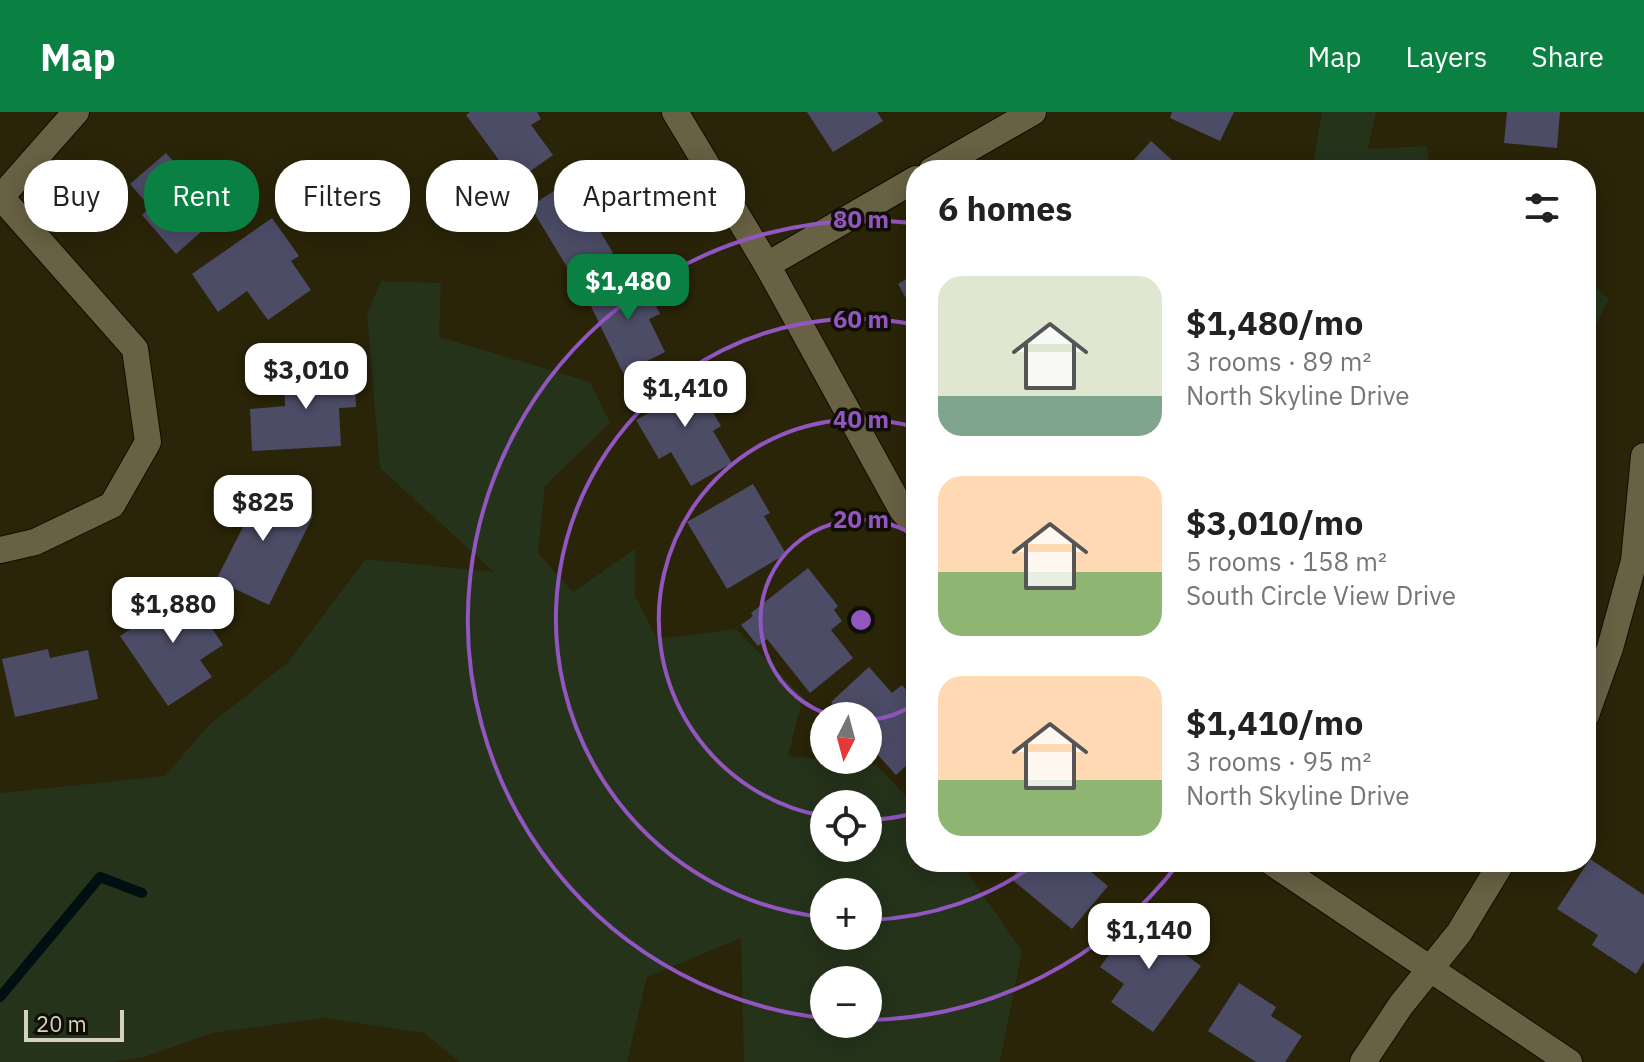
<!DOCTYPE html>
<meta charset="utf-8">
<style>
:root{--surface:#fff;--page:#f2f2f2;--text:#222;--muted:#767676;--accent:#0b8043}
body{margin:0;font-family:"IBM Plex Sans",sans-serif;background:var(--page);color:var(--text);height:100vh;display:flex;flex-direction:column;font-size:30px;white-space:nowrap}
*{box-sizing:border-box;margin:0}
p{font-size:26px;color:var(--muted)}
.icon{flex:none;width:44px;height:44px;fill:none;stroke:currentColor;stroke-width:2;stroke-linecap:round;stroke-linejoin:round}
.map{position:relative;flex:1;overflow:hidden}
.side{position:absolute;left:906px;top:48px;width:690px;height:712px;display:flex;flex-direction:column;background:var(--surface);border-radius:32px;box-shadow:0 4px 20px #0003}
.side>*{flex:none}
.top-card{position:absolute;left:24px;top:48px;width:760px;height:72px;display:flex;gap:16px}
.needle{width:52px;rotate:186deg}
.controls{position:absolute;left:810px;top:590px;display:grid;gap:16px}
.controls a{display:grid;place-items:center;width:72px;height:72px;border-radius:50%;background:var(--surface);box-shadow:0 4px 20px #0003;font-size:40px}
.scale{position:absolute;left:24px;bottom:20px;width:100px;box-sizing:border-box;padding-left:8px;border:4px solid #d5d2c2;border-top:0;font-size:22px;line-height:28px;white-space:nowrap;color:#d5d2c2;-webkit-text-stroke:6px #100d04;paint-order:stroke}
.price{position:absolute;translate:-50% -68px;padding:0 18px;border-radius:16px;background:#fff;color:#222;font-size:26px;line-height:52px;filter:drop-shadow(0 2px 4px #0008)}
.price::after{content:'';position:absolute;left:50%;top:48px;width:24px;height:18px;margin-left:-12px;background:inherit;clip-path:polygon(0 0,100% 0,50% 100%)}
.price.active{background:var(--accent);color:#fff}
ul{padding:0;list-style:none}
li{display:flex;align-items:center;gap:24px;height:200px;padding:0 32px}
li span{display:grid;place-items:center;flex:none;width:224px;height:160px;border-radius:24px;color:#555}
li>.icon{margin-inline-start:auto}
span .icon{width:96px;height:96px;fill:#fffc;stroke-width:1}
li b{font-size:34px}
h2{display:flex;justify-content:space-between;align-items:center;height:96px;padding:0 32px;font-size:34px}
.chip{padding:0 28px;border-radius:32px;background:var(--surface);box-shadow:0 4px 20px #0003;font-size:28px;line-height:72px}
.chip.active{background:var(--accent);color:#fff}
header{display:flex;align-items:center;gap:48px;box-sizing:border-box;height:112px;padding:0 40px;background:var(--accent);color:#fff}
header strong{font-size:38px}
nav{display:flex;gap:44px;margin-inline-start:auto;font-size:28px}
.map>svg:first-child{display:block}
.green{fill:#25331b;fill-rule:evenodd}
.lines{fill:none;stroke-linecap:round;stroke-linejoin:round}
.stream{stroke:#000f11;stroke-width:10}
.building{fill:#4c4c67}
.street-casing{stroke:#130c00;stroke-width:28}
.street{stroke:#686144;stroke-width:26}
.ring{fill:none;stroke:#9256c0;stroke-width:4}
.centre{fill:#9256c0;stroke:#100d04;stroke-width:4}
.ring-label{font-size:24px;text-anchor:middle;font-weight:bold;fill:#9256c0;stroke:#100d04;stroke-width:7;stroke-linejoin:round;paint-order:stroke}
</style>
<header>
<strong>Map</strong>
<nav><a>Map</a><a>Layers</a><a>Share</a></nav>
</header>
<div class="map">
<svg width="1644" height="950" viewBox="0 0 1644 950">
<rect width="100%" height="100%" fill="#2a2408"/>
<g class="green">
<polygon points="1322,0 1376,0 1368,37 1427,34 1429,58 1312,58"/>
<polygon points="1586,167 1609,187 1586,232"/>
<path d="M381,169L441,171L439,225L590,270L610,311L545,374L538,441L573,480L635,437V484L657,527L736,517L803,585L788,644L877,653L916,695V750H960L1022,839L1000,950H744L741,826L647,865L627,950H460L424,921L324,906L212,921L144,945L113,950H0V681L165,664L209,613L287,551L366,447L494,460L380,356L367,202ZM868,692V736H824V692ZM824,780H868V824H824ZM824,868H868V912H824Z"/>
</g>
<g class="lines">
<polyline class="stream" points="0,885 100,765 142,781"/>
</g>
<g class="building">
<polygon points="470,0 537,0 541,7 531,13 553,43 515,70 466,3"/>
<polygon points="807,0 877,0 883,9 833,40"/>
<polygon points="1172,0 1234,0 1220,29 1170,6"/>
<polygon points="1507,0 1560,0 1557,36 1504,31"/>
<polygon points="1151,29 1183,58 1125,58"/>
<polygon points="166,41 220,103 176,142 142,103 150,95 130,72"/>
<polygon points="580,63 604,103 594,109 613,141 573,165 530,94"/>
<polygon points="272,106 299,144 291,149 311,178 268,208 247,179 218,200 192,162"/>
<polygon points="640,161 660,202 649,207 665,240 623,261 587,186"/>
<polygon points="916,161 916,204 898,172"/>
<polygon points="354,255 356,295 339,296 341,334 252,339 250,297 285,294 284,259"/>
<polygon points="688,258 721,314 713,319 732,351 691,374 671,340 659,347 636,308 659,295 650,281"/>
<polygon points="246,371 313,404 269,493 216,468 243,415 228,407"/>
<polygon points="753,372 770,401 764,404 786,442 727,477 687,410"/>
<polygon points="808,456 838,494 834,498 842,509 831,518 853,546 810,581 767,527 758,534 741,513 753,504 751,501"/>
<polygon points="184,474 223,533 200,548 212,565 168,594 120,524 143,509 140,503"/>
<polygon points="48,537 50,546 88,538 98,587 15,605 2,547"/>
<polygon points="869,555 892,581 902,573 916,589 916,645 896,663 868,632 868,604 843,604 831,590"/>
<polygon points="1590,747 1644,783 1644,849 1636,862 1592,833 1598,823 1557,797"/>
<polygon points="1025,750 1063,750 1067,754 1071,750 1079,750 1108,774 1072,817 1011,767"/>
<polygon points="1142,798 1184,829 1178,837 1201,854 1153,920 1111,890 1124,872 1100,855"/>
<polygon points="1239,871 1276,895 1271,904 1302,924 1285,950 1256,950 1208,919"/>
</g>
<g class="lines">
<g class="street-casing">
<g id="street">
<polyline points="675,0 767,153 902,398 916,414"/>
<polyline points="932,58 1033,0"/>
<polyline points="0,84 135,237 148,330 112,393 35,430 0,438"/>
<polyline points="1,85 76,0"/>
<polyline points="767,153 916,67"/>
<polyline points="1586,603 1610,536 1634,449 1644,344"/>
<polyline points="1271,750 1569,950"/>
<polyline points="1363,950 1401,893 1459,821 1502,750"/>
</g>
</g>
<use href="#street" class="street"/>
</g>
<g class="ring">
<path d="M915 592A100 100 0 0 1 869 608M833 604A100 100 0 1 1 915 424"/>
<path d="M914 701A200 200 0 0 1 870 708M823 704A200 200 0 1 1 914 315"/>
<path d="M1037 751A300 300 0 0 1 869 808M822 805A300 300 0 1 1 916 213"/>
<path d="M1178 752A400 400 0 0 1 871 908M823 906A400 400 0 1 1 913 111"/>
</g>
<circle cx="861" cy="508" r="12" class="centre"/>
<g class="ring-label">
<text x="861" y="116">80 m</text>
<text x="861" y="216">60 m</text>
<text x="861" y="316">40 m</text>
<text x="861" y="416">20 m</text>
</g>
</svg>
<div class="controls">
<a><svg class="needle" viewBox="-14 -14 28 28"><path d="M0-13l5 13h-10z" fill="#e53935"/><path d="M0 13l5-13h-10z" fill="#767676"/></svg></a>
<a><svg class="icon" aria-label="locate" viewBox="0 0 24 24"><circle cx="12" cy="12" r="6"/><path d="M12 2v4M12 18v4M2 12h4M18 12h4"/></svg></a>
<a>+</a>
<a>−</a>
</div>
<div class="scale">20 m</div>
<b class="price active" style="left:628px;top:210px">$1,480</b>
<b class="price" style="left:306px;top:299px">$3,010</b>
<b class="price" style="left:685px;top:317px">$1,410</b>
<b class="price" style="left:263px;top:431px">$825</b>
<b class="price" style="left:173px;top:533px">$1,880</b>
<b class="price" style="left:1149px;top:859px">$1,140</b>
<div class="top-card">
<a class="chip">Buy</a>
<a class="chip active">Rent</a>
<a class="chip">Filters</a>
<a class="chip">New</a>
<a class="chip">Apartment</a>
</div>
<section class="side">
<h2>6 homes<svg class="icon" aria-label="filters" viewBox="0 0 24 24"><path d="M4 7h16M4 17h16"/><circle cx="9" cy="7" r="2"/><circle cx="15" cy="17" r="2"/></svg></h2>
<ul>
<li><span style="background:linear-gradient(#dfe7d0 75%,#7fa58c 0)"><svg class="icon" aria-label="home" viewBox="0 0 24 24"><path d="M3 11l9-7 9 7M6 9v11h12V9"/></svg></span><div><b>$1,480/mo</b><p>3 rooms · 89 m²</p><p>North Skyline Drive</p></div></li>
<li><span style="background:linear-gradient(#ffd9b3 60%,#8fb573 0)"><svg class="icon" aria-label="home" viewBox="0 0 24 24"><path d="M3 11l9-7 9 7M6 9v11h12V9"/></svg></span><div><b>$3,010/mo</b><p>5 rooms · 158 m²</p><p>South Circle View Drive</p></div></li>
<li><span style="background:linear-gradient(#ffd9b3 65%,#8fb573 0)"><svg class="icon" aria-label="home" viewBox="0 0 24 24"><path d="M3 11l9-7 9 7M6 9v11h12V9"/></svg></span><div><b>$1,410/mo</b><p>3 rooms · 95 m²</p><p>North Skyline Drive</p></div></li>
</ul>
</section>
</div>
